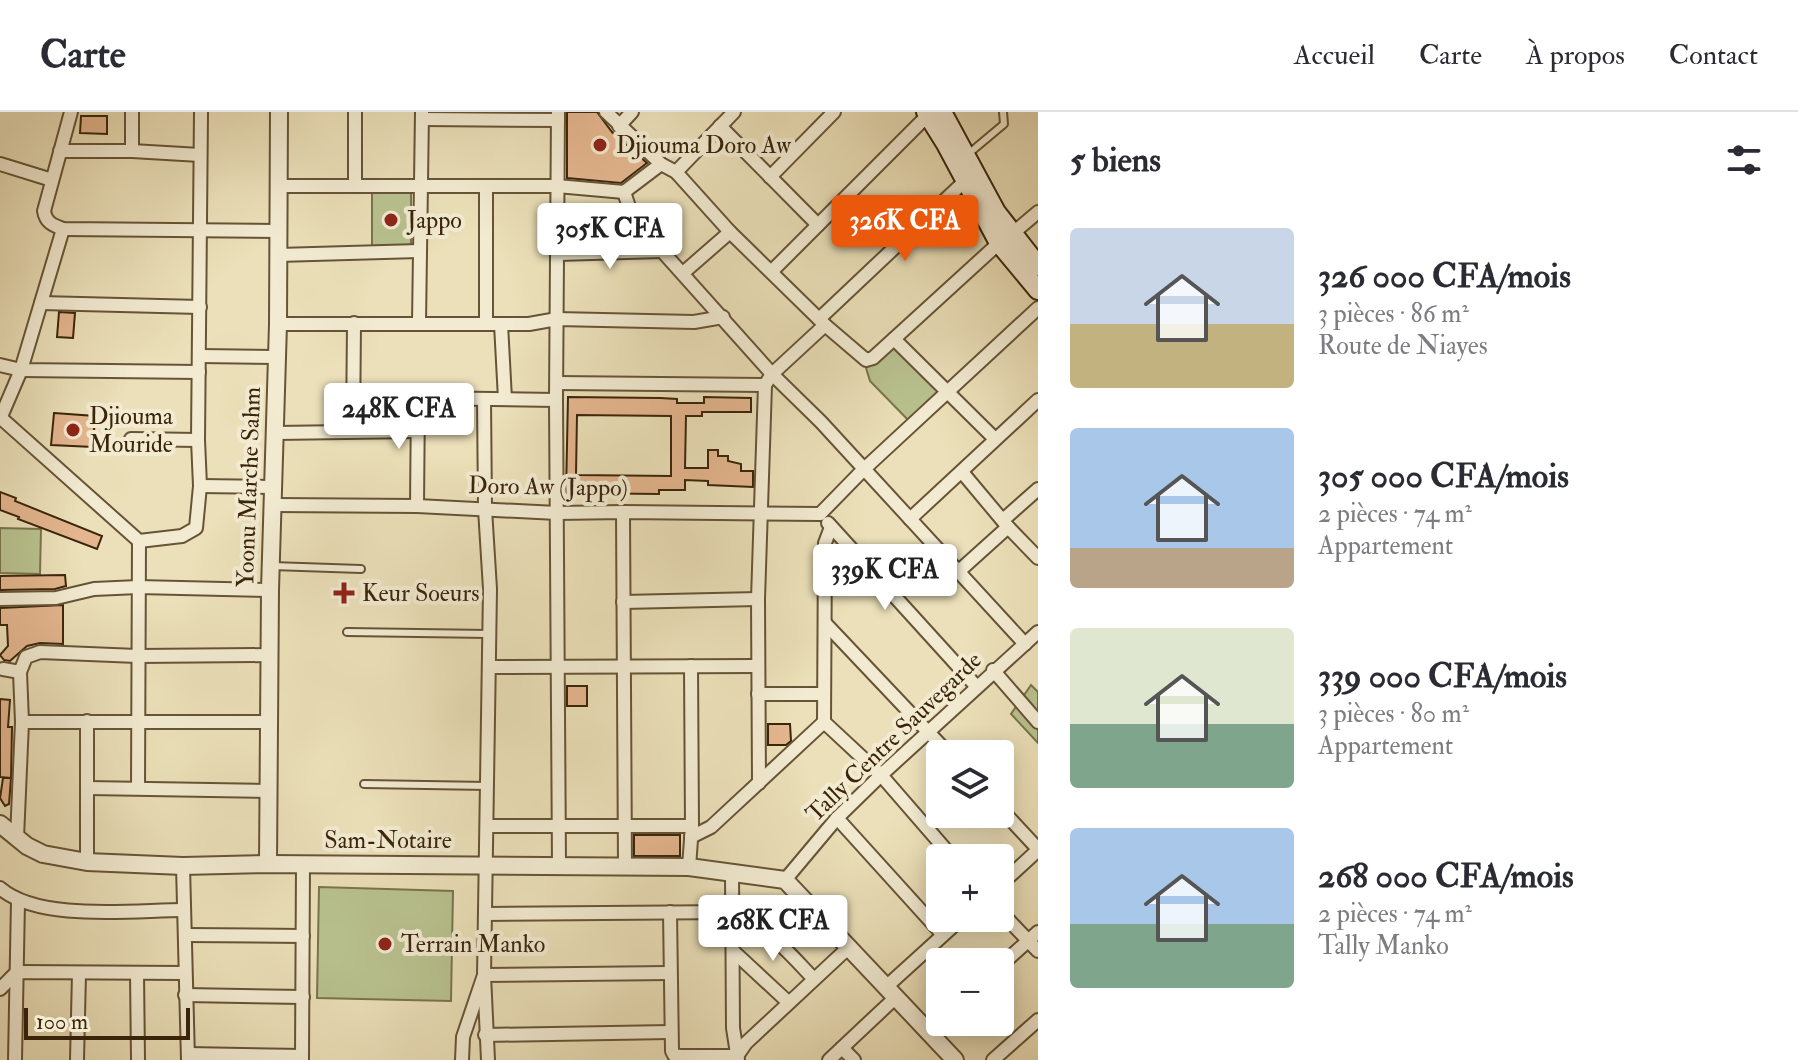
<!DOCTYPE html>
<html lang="fr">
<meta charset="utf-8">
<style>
:root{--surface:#fff;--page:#f7f7f7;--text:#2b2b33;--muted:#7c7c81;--line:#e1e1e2;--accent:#ea580c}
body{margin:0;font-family:"IM FELL Double Pica",serif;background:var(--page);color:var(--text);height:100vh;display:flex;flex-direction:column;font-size:30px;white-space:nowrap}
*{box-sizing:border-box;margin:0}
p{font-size:26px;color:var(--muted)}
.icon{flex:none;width:44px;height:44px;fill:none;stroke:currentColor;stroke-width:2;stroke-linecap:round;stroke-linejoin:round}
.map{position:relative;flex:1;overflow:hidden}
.sheet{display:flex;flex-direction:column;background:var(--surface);width:760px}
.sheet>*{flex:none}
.buttons{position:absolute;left:926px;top:628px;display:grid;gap:16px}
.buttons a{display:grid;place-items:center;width:88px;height:88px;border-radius:8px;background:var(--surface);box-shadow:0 4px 20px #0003;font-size:40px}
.scale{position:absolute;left:24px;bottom:20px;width:166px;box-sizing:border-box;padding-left:8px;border:4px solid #3a250a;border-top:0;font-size:22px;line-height:28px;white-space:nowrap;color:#3a250a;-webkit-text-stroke:6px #f2ebd2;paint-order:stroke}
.price{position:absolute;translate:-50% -68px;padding:0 18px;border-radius:8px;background:#fff;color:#222;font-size:26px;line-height:52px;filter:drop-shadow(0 2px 4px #0008)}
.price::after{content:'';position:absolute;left:50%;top:48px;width:24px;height:18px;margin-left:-12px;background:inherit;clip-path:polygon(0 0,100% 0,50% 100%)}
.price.on{background:var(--accent);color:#fff}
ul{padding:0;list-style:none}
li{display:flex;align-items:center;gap:24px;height:200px;padding:0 32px}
li span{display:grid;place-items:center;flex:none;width:224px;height:160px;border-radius:8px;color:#555}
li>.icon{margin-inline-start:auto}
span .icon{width:96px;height:96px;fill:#fffc;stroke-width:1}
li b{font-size:34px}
h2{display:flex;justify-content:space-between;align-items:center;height:96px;padding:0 32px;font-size:34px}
header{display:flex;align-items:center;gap:48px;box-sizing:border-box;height:112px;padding:0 40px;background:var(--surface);border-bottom:2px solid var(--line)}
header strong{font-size:38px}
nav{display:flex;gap:44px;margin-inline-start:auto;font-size:28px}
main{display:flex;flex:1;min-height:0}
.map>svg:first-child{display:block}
.green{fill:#b8c28f;stroke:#79744c;stroke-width:2}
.building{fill:#e4b68f;stroke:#3a250a;stroke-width:2;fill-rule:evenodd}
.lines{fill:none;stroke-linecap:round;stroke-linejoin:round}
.service-casing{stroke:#665436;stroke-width:10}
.minor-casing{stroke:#665436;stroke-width:16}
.tertiary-casing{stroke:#665436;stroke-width:20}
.secondary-casing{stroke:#3a250a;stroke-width:22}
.service{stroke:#f2ebd2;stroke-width:6}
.minor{stroke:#f2ebd2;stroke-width:12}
.tertiary{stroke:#f2ebd2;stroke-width:16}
.secondary{stroke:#f2ebd2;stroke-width:18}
.poi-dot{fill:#8f2418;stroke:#f2ebd2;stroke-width:3}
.labels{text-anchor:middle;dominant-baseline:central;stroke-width:8;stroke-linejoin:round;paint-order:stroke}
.poi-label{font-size:24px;fill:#3a250a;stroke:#f2ebd2;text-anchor:start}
.street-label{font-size:24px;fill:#3a250a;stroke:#f2ebd2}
</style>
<header>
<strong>Carte</strong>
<nav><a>Accueil</a><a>Carte</a><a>À propos</a><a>Contact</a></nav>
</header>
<main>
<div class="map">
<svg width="1038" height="948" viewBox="0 0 1038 948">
<rect width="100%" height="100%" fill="#ebe0b9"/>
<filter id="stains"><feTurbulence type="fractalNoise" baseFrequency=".0025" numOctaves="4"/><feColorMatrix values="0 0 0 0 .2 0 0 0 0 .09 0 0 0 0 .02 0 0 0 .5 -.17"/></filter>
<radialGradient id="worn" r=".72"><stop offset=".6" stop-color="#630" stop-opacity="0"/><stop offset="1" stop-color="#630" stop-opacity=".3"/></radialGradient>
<g class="green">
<rect x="372" y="81" width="39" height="54"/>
<polygon points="894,228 946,279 912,312 870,269 866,256"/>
<polygon points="0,416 41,417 40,462 0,461"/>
<polygon points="1031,573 1038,580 1038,631 1011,602"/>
<polygon points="319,775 453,779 451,889 317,886"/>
</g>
<g class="building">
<polygon points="567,0 597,0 612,20 647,51 621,71 567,66"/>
<polygon points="81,4 107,4 107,22 80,21"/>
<polygon points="59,200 75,201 73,226 57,225"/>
<path d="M568,285L660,286L677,287V291H704V285L751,286V300H702V304H686L685,356H708V338H718V344H728V349L741,352V359H753V375L708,373V369L685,368V378H659V382L566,381ZM577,303L671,304V364L576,363Z"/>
<polygon points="362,294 389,295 390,310 362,311"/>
<polygon points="54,301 95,304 93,335 51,333"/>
<polygon points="0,380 16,386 15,389 102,424 97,437 18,407 19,405 0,398"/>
<polygon points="65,463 66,474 55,477 0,478 0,464"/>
<polygon points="63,493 63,532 40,531 27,534 10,549 4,548 0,543 8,534 7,513 0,513 0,496"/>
<rect x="567" y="574" width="20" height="20"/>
<polygon points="0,587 10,588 8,615 12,615 11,666 0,665"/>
<polygon points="768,612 790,612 791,629 786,633 768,633"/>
<polygon points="3,666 11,666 9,692 5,694 0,686"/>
<rect x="634" y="723" width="46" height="21"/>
</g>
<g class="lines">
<g class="service-casing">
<g id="service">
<polyline points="967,43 1004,12 1003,0"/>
<polyline points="272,454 361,457"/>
<polyline points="347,520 490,522"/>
<polyline points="364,672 488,674"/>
</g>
</g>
<g class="minor-casing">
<g id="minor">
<path d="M71,0L44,99C46,111 53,113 63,117L278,119"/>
<polyline points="558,0 556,288 559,753"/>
<polyline points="606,0 661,52 676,60 730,120 825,213 866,248 873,246 999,131"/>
<polyline points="422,7 558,8"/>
<polyline points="619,14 632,0"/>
<polyline points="720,14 818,113"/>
<polyline points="60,39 132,39 200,43"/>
<polyline points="132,39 132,0"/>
<polyline points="0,52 52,68"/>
<polyline points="676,60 734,0"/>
<polyline points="770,65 834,0"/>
<polyline points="279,74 557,74 624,80 661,52"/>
<polyline points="355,74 355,0"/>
<polyline points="486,74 486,211"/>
<polyline points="624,80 630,98 662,139 772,262 821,310 1025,532"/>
<polyline points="1012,122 1038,100"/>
<polyline points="557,142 662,139"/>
<polyline points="278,143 419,139"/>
<polyline points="772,159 928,3"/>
<polyline points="683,161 730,120"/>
<polyline points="41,191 200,195"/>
<polyline points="819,207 965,69"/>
<polyline points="419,211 422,0"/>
<polyline points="278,212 529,212 557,207 694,210 723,205"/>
<polyline points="501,212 505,287"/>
<polyline points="894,227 995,327"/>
<polyline points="200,244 276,245"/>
<polyline points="0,253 21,258 199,260"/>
<polyline points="557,271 765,273"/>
<polyline points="352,285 556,288"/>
<polyline points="484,287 485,397 490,477 484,863 488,948"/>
<polyline points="1,306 139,429 182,424 196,416 200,374 198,328 201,0"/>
<polyline points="0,307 21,258 63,117"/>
<polyline points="353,319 354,211"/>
<polyline points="276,321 417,319"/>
<polyline points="131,327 198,328"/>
<polyline points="962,360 1008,415 1038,446"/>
<polyline points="200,374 275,375"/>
<polyline points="274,393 417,394 557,401 623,400 820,402"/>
<polyline points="417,394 418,285"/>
<polyline points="623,400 625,754"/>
<polyline points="820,402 863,358 1038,196"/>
<polyline points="910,407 1038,288"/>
<polyline points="1003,408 1038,377"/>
<polyline points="828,411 976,574"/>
<polyline points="831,415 825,431 824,610 881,663 953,746"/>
<polyline points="958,460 1008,415"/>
<polyline points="0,487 56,486 94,477 138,475 270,478"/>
<polyline points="623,490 758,487"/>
<polyline points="825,511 949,642"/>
<polyline points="490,555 757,554"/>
<polyline points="3,557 20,560"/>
<polyline points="993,558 1038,610"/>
<polyline points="758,582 823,582"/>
<polyline points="22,610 269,610"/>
<polyline points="759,671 758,487 765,273 772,262 825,213"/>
<polyline points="138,675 139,429"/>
<polyline points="88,676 269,679"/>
<polyline points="1000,696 1038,737"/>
<polyline points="837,706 943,823"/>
<polyline points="488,714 692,714"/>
<polyline points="691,725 711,715 824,610"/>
<polyline points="17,726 22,610 20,560 26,545 40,540 137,544 271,543"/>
<polyline points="87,750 87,609"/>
<polyline points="183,754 188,948"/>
<polyline points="689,755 692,714 691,554"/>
<polyline points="732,759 733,916 738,948"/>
<polyline points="785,768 837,706 881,663 1038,520"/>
<polyline points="1000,773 1038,738"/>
<path d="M0,776C39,810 133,798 184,798"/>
<polyline points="1000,799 1038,839"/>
<polyline points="670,800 672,939 674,943 680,944 737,944"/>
<polyline points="486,802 733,800"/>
<path d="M733,808C767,811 792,845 814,867"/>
<polyline points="185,823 303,824"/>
<polyline points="733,839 788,890"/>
<polyline points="1000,854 1038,820"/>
<polyline points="137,861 138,948"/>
<polyline points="886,875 962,806"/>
<polyline points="0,877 17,860 185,861"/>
<polyline points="185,883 303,885"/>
<polyline points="929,919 940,909"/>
<polyline points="485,923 670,920"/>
<polyline points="842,936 854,948"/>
<polyline points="188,942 302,944"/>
<polyline points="737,944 746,931 849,835"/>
<polyline points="15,948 18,789"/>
<polyline points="77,948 79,861"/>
<polyline points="302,948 303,752"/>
<polyline points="462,948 463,925 484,863 669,861"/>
<polyline points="829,948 895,886"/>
<polyline points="993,948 1038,908"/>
</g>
</g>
<g class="tertiary-casing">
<g id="tertiary">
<polyline points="0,712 27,734 43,742 87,750 183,754 268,752 689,755 785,768 955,948"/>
<polyline points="268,752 270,478 278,212 279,0"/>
</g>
</g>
<g class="secondary-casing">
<g id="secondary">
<polyline points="926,0 946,32 999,131 1038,178"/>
<polyline points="942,0 996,100 1038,154"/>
</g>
</g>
<use href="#service" class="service"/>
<use href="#minor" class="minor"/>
<use href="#tertiary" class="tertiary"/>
<use href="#secondary" class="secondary"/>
</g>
<g class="poi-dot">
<circle cx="600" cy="33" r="8"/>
<circle cx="391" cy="108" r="8"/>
<circle cx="73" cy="318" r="8"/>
<path d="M340 469h8v8h8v8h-8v8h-8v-8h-8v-8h8z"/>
<circle cx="385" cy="832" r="8"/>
</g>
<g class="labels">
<g class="poi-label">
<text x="616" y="33">Djiouma Doro Aw</text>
<text x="407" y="108">Jappo</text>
<text x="89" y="304">Djiouma<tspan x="89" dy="28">Mouride</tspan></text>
<text x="362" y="481">Keur Soeurs</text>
<text x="401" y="832">Terrain Manko</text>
</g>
<g class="street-label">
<text transform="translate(249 375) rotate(-88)">Yoonu Marche Sahm</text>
<text transform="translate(548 375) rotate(1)">Doro Aw (Jappo)</text>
<text transform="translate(894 625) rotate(-44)">Tally Centre Sauvegarde</text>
<text x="388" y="728">Sam-Notaire</text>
</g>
</g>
<rect width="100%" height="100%" filter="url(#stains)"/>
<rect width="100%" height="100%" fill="url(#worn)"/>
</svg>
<div class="buttons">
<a><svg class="icon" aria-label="layers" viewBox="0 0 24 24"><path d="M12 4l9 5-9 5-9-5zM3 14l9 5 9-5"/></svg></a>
<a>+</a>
<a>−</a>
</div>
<div class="scale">100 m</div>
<b class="price on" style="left:905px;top:151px">326K CFA</b>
<b class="price" style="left:610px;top:159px">305K CFA</b>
<b class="price" style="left:399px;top:339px">248K CFA</b>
<b class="price" style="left:885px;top:500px">339K CFA</b>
<b class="price" style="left:773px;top:851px">268K CFA</b>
</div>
<section class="sheet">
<h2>5 biens<svg class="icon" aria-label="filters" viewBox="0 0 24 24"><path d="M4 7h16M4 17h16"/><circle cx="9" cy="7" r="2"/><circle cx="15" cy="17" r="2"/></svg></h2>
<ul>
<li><span style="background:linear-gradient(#c9d6e8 60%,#c2b280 0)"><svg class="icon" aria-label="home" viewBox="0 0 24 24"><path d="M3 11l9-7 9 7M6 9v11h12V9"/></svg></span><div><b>326 000 CFA/mois</b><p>3 pièces · 86 m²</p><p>Route de Niayes</p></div></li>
<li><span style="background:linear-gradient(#a9c7e8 75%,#b9a48a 0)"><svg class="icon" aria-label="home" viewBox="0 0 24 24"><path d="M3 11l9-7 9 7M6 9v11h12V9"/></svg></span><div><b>305 000 CFA/mois</b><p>2 pièces · 74 m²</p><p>Appartement</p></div></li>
<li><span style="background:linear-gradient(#dfe7d0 60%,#7fa58c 0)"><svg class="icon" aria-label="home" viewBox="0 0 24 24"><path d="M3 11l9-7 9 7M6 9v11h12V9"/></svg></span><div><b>339 000 CFA/mois</b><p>3 pièces · 80 m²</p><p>Appartement</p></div></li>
<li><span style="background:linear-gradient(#a9c7e8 60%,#7fa58c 0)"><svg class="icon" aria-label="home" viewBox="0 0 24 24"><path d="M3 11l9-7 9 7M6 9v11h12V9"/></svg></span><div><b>268 000 CFA/mois</b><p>2 pièces · 74 m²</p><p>Tally Manko</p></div></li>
</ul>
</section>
</main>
